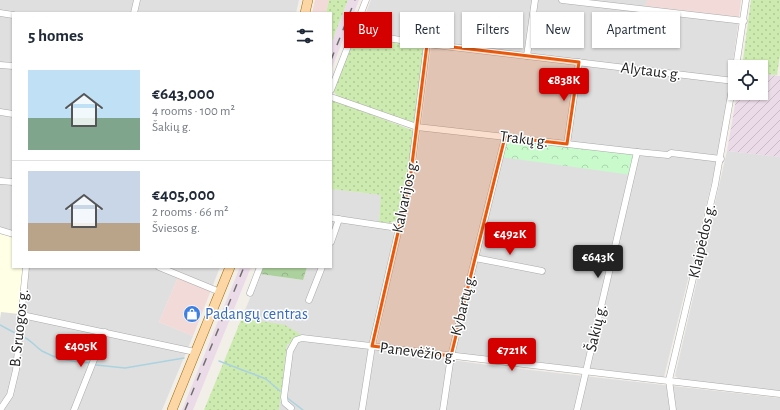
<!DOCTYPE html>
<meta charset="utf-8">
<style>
:root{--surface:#fff;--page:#f2f2f3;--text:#1f2937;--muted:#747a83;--line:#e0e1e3;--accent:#d40000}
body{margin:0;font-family:"Alegreya Sans",sans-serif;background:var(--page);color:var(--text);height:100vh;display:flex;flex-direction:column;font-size:15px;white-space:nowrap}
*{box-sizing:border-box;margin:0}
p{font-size:13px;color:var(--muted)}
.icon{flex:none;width:22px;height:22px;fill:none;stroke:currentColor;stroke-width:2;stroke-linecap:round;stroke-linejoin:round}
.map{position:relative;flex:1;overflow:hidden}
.panel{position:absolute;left:12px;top:12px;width:320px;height:256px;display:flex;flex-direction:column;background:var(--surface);border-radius:0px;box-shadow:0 1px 3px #0004}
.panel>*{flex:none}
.top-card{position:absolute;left:344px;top:12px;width:376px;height:36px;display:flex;gap:8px}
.controls{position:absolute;left:728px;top:60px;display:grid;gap:8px}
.controls a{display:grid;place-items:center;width:40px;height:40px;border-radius:0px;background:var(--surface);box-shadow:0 1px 3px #0004;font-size:20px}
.price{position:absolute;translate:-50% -34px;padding:0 9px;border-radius:4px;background:var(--accent);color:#fff;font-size:13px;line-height:26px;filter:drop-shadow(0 1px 2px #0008)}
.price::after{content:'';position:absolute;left:50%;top:24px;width:12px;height:9px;margin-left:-6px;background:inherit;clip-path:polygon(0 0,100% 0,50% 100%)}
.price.on{background:#222;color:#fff}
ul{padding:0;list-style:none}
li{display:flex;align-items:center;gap:12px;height:100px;padding:0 16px}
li+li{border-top:1px solid var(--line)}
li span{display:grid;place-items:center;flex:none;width:112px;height:80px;border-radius:0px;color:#555}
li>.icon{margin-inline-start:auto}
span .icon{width:48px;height:48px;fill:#fffc;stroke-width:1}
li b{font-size:17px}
h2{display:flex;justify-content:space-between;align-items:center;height:48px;padding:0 16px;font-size:17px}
.tag{padding:0 14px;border-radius:0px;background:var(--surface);box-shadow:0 1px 3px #0004;font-size:14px;line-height:36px}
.tag.on{background:var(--accent);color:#fff}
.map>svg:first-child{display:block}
.residential{fill:#e0dfdf}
.commercial{fill:#f2dad9}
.industrial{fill:url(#industrial-furrows)}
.education{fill:#ffffe5}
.railway{fill:#ebdbe8}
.grass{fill:url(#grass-dots)}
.forest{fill:url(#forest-crowns)}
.park{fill:url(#park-crowns)}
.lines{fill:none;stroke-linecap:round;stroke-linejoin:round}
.stream{stroke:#aad3df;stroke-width:1.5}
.minor-casing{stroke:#a9a9a9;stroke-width:7}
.primary-casing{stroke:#a06b00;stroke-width:10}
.minor{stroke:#fff;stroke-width:6}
.primary{stroke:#fcd6a4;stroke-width:9}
.rail{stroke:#707070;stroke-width:1.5;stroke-dasharray:8 8;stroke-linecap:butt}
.marked{fill:#e8590c;fill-opacity:0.2;stroke:#e8590c;stroke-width:3;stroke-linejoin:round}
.labels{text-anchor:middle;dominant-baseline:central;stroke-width:3;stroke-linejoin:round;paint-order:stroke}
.street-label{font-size:16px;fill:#222;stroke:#fff}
.shop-label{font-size:16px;fill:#366cbe;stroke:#fff;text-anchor:start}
</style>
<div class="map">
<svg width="780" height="410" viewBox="0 0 780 410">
<defs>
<pattern id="industrial-furrows" width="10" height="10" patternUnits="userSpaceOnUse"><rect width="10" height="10" fill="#ebdbe8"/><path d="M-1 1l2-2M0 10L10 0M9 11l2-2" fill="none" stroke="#c9bcc7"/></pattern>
<pattern id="grass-dots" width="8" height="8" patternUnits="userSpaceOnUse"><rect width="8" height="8" fill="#cdebb0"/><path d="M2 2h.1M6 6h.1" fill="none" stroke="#b0c997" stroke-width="1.8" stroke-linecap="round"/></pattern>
<pattern id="forest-crowns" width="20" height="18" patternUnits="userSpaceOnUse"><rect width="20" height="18" fill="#add19e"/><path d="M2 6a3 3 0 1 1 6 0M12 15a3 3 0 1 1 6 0" fill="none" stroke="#95b388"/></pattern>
<pattern id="park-crowns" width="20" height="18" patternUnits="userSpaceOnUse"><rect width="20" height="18" fill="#c8facc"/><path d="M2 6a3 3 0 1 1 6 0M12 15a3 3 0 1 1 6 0" fill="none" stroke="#acd6af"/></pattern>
</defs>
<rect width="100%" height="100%" fill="#f2efe9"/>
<g class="residential">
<polygon points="0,0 299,0 296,13 13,13 13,267 220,267 211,290 178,277 159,322 193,336 162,410 0,410"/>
<polygon points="371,0 647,0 646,6 739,17 723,135 716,165 664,377 377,344 402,223 414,181 432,41 362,31 360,28"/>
<polygon points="727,151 780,157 780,392 681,380 675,376"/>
<polygon points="331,189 382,195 379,222 331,216"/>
<polygon points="331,220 392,230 394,234 370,342 366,343 303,336 263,322 248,319 243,315 260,274 302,280 307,267 331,267"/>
<polygon points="298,340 307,340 495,366 780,398 780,410 279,410 287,345"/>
</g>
<g class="commercial">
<polygon points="315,0 329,0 326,13 312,13"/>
<polygon points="647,0 741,0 739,17 645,6"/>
<polygon points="178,277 211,290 193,336 159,322"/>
</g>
<polygon class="industrial" points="761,74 780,76 780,157 727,151 737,93 761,93"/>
<polygon class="education" points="0,234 7,235 13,238 13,267 23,267 19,314 1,312 0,319"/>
<g class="railway">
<polygon points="348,0 359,0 331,70 331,44"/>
<polygon points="240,267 251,267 193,410 182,410"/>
</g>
<g class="grass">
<polygon points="329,0 348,0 331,44 331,13 326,13"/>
<polygon points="751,0 780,0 780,55 777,75 761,74 761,67 742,67"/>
<polygon points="354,38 420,45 424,48 414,123 338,97 334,92 334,89"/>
<polygon points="333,100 412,130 414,133 409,178 398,220 389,223 379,222 381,195 331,189 331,101"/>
<polygon points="243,315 248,319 285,325 303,336 287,345 279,410 204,410"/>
</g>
<polygon class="forest" points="263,267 307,267 303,280 260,274"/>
<polygon class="park" points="505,137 637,152 632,175 500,157"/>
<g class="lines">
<g class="stream">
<polyline points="0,325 15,333"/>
<path d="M22,336C33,341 34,346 42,351C58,360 72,361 89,363"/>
<polyline points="219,361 266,379 280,391"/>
<polyline points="96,365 125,368 184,358"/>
<polyline points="286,397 303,410"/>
</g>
<g class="minor-casing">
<g id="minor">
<polyline points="562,0 744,21"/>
<polyline points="0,13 13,15"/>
<polyline points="134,13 137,0"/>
<polyline points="354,33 427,44 734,81"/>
<polyline points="527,56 535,0"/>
<polyline points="0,65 13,66"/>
<polyline points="736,67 746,0"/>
<polyline points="331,90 366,0"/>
<polyline points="331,97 417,127 637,152 668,155 671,153 721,159"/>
<polyline points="0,112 13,114"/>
<polyline points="567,144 579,62"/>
<polyline points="0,181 13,182"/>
<polyline points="331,218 398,228"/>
<polyline points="0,230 13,234"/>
<polyline points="331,242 339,219"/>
<polyline points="475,258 542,271"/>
<polyline points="159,267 220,292"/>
<polyline points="250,293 260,267"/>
<polyline points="309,300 322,267"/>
<polyline points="22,315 195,352"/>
<polyline points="291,408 285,403 284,397 290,351 296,340 302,338 780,394"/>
<polyline points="0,410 10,395 16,370 26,267"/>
<polyline points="74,410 105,332"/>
<polyline points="362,410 372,346 410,180 427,44"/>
<polyline points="443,410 451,356 505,137"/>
<polyline points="577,410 637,152"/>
<polyline points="673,410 669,380 715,185 735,72"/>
</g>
</g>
<g class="primary-casing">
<g id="primary">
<polyline points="305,13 308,0"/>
<polyline points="172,410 230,267"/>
</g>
</g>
<use href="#minor" class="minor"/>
<use href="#primary" class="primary"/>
<g class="rail">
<polyline points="331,60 355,0"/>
<polyline points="185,410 244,267"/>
</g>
</g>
<path class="marked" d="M427,44L579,62L567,144L505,137L451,356L372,346L410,180Z"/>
<defs>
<g id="shop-disc" transform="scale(0.9)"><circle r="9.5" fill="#3f7fe0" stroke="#fff"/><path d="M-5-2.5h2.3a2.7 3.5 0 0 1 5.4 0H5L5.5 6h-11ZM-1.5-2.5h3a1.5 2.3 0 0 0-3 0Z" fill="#fff"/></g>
</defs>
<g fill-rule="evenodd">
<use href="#shop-disc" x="192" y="314"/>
</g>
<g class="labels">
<g class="street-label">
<text transform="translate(651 71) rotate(7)">Alytaus g.</text>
<text transform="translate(524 139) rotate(7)">Trakų g.</text>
<text transform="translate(405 196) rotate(-78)">Kalvarijos g.</text>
<text transform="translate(702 241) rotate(-77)">Klaipėdos g.</text>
<text transform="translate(463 305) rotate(-76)">Kybartų g.</text>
<text transform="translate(19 328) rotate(-84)">B. Sruogos g.</text>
<text transform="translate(596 328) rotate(-77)">Šakių g.</text>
<text transform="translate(418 352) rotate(7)">Panevėžio g.</text>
</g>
<g class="shop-label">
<text x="205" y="314">Padangų centras</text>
</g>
</g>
</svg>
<div class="controls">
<a><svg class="icon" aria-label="locate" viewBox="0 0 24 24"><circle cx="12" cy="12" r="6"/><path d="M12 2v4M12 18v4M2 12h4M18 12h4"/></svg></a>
</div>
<b class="price" style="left:564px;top:102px">€838K</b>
<b class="price" style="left:510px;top:256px">€492K</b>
<b class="price on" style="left:598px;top:279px">€643K</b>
<b class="price" style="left:81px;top:368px">€405K</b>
<b class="price" style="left:512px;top:372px">€721K</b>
<div class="top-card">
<a class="tag on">Buy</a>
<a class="tag">Rent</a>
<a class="tag">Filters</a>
<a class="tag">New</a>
<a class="tag">Apartment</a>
</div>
<section class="panel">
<h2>5 homes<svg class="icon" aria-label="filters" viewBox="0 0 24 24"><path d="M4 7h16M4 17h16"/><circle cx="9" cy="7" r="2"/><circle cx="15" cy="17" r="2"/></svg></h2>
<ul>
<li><span style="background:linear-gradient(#bfe0f5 60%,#7fa58c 0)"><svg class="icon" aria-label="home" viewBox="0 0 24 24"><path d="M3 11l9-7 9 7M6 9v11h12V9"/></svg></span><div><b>€643,000</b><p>4 rooms · 100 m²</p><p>Šakių g.</p></div></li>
<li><span style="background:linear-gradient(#c9d6e8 65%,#b9a48a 0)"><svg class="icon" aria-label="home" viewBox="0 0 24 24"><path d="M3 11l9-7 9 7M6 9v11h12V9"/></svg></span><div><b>€405,000</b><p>2 rooms · 66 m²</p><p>Šviesos g.</p></div></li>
</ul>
</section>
</div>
